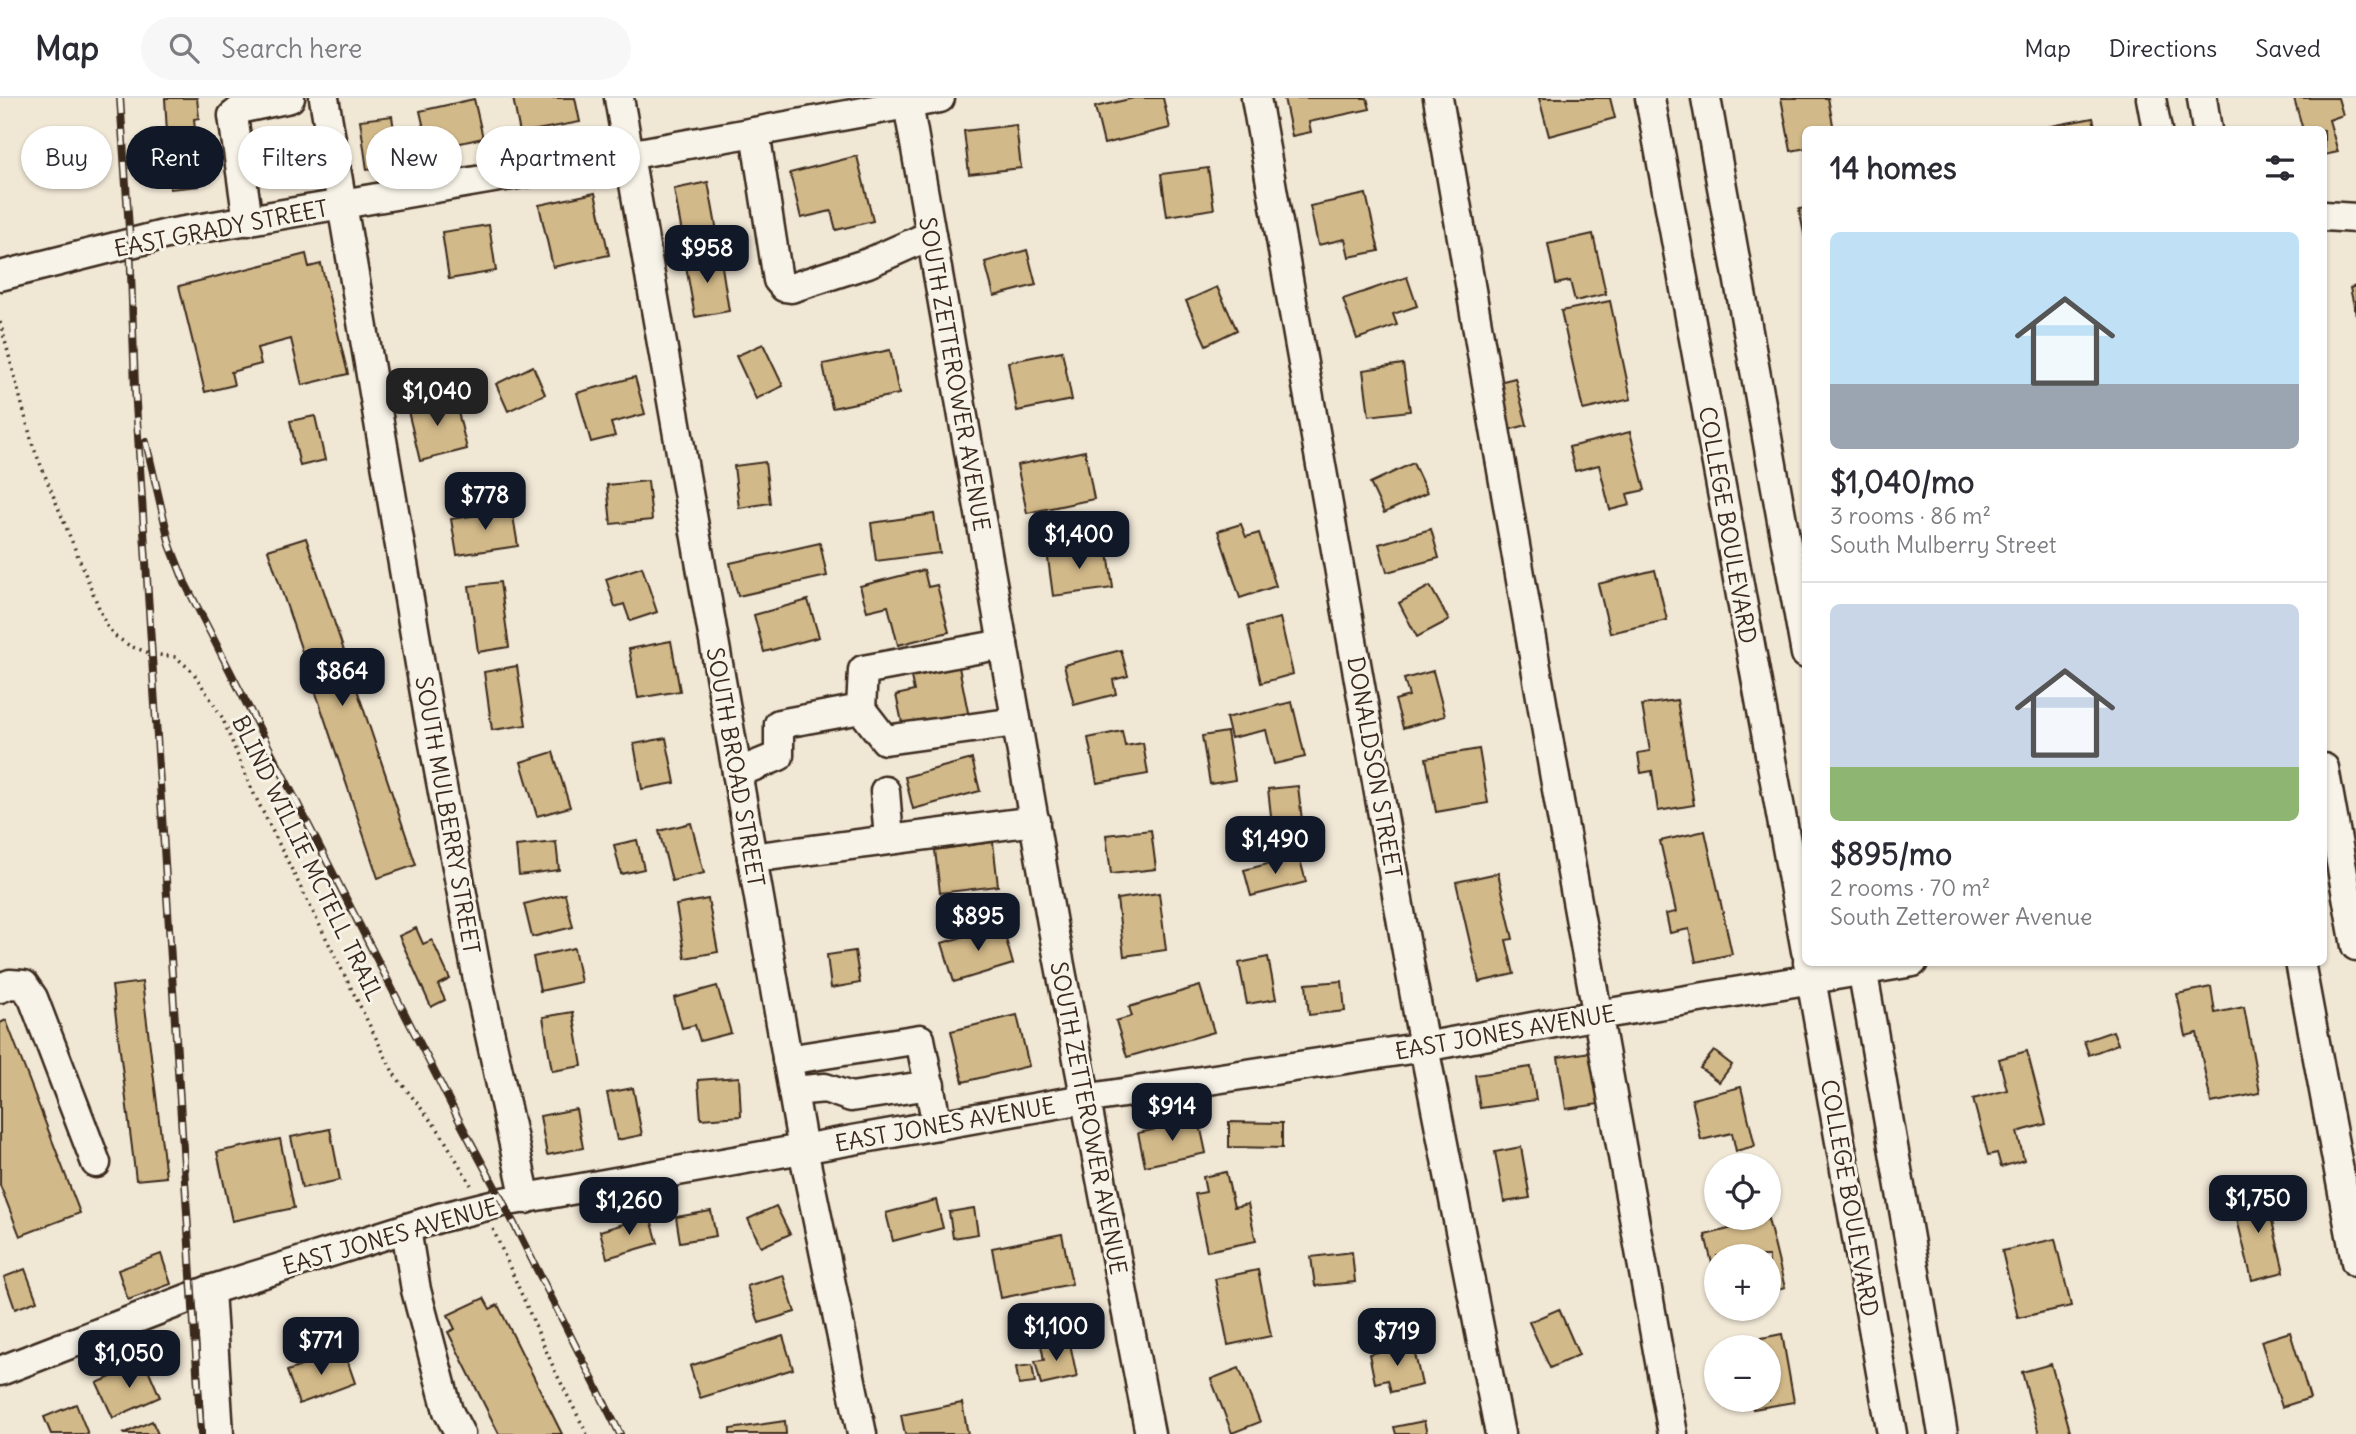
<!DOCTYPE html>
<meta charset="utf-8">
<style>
:root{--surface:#fff;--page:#f7f7f7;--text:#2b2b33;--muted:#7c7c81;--line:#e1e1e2;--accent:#111827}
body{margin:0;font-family:Delius,sans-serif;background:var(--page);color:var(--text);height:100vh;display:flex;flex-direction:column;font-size:26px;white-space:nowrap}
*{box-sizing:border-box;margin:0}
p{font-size:23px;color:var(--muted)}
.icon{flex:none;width:38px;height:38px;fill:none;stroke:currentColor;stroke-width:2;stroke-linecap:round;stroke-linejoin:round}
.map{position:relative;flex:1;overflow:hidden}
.details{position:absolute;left:1802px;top:28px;width:525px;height:840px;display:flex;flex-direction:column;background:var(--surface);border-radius:10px;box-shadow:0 2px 5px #0004}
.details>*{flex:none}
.guide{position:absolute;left:21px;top:28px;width:665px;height:63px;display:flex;gap:14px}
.controls{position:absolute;left:1704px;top:1055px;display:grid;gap:14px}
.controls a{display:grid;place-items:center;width:77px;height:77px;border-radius:50%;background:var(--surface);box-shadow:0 2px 5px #0004;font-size:35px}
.price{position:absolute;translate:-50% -60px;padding:0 16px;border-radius:14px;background:var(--accent);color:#fff;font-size:23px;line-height:46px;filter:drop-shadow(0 2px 4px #0008)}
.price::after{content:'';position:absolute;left:50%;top:42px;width:21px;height:16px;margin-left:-10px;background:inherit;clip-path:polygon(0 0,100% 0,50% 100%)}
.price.current{background:#222;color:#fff}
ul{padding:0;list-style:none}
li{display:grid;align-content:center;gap:14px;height:371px;padding:0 28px}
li+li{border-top:2px solid var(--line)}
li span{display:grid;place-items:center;height:217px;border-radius:10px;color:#555}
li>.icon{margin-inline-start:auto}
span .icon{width:126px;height:126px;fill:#fffc;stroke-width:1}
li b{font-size:30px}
h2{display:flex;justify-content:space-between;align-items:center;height:84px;padding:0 28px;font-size:30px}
.tag{padding:0 24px;border-radius:32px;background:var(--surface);box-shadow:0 2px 5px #0004;font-size:24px;line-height:63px}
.tag.current{background:var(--accent);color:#fff}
header{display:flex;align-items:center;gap:42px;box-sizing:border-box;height:98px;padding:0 35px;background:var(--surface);border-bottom:2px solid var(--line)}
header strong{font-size:33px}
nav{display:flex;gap:38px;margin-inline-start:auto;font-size:24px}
.search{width:490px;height:63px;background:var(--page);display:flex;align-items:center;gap:18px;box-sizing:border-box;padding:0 24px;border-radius:38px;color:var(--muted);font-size:26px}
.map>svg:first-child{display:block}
.building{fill:#d2b989;stroke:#3b2a1e;stroke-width:2}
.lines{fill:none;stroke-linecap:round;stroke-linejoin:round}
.minor-casing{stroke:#3b2a1e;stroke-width:33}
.path{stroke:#3b2a1e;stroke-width:3.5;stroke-dasharray:2 5;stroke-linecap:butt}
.minor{stroke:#f7f3e8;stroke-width:28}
.rail-casing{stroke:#3b2a1e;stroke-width:8}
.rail{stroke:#f7f3e8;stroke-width:5;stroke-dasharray:16;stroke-linecap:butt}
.labels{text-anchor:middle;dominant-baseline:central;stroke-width:6;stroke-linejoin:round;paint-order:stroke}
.street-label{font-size:23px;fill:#3b2a1e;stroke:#f7f3e8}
</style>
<header>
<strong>Map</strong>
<div class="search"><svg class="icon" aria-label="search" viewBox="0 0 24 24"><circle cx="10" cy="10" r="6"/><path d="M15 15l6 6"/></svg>Search here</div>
<nav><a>Map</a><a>Directions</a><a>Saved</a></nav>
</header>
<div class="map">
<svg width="2356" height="1336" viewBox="0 0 2356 1336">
<rect width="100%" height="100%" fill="#f0e7d5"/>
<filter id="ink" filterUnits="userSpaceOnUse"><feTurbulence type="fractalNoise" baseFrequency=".0143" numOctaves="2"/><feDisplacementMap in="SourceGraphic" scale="14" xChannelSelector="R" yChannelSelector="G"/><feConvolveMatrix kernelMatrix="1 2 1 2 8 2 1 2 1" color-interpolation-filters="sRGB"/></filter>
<g filter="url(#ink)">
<g class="building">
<polygon points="165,0 197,0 199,20 194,21 195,32 167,35"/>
<polygon points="513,0 575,0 580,24 520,35"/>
<polygon points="1134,0 1163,0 1170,30 1104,46 1095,9"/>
<polygon points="1284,0 1367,0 1370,11 1309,24 1311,34 1292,38"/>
<polygon points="1539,0 1610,0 1615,20 1549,38"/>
<polygon points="1781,0 1828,0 1834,32 1806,32 1806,50 1791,53"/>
<polygon points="2294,0 2338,0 2343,17 2329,22 2338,54 2324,57 2324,32 2303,32"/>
<polygon points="474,1 483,40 429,52 420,13"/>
<polygon points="392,18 399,68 367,72 360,22"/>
<polygon points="2093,20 2096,32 2047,32 2046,29"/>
<polygon points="1016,27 1021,70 969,76 964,33"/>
<polygon points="195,42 196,51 200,53 202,76 197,77 199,88 170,91 167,43"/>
<polygon points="857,58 873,123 836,132 831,113 801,120 790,75"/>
<polygon points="1208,70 1214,111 1167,118 1161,76"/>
<polygon points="708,84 718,139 684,146 674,91"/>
<polygon points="595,95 609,157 553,169 539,107"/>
<polygon points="1366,96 1379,153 1349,159 1345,141 1318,147 1310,108"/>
<polygon points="1806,110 1806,145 1799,111"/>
<polygon points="489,127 496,173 449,181 442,134"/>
<polygon points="1593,136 1606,196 1575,203 1570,183 1556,186 1548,146"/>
<polygon points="1027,152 1036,187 994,198 985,164"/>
<polygon points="306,156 309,169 321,166 348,276 302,287 291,241 257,250 261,266 231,274 234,287 205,294 179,188"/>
<polygon points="720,156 729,213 695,219 685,162"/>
<polygon points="1407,179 1417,208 1393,216 1397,227 1357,241 1343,201"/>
<polygon points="2356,188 2356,217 2350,190"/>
<polygon points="1217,189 1237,232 1206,247 1186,203"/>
<polygon points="1610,203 1631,301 1583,312 1561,213"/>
<polygon points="763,246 783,288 756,301 736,258"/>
<polygon points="890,252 899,296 832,310 823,266"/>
<polygon points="1062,253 1072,302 1017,313 1008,264"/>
<polygon points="1403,266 1410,313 1369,318 1363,272"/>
<polygon points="533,268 545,296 508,313 496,286"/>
<polygon points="635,279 645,316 611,325 615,338 591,344 577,295"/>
<polygon points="1515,280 1527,327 1504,333 1491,286"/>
<polygon points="454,297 467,351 420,363 407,309"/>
<polygon points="315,318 325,362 300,368 290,323"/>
<polygon points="1630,334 1645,392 1627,396 1630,407 1610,412 1599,367 1575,373 1569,349"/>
<polygon points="1085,353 1094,401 1027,415 1017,367"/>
<polygon points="765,364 770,405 739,410 734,368"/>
<polygon points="1413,365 1427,395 1384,415 1370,385"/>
<polygon points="648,383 652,422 611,426 607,387"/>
<polygon points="512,412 518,448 457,457 451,421"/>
<polygon points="934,416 940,455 876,463 871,425"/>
<polygon points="1241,426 1246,439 1259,435 1276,488 1240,500 1218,433"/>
<polygon points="1431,431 1439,460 1387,474 1379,446"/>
<polygon points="306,440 416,767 378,780 268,452"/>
<polygon points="820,445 827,478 738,498 730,465"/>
<polygon points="1088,447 1089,457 1108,454 1113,490 1053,498 1047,453"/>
<polygon points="642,469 657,514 630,523 624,506 615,509 606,481"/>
<polygon points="924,472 928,489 937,487 949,534 898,547 888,508 867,513 860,488"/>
<polygon points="1655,472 1667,522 1610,535 1598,486"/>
<polygon points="500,484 509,549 478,554 469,488"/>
<polygon points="1430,488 1449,522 1417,539 1399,505"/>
<polygon points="808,502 819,539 764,554 754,517"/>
<polygon points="1280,520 1293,576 1261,585 1248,528"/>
<polygon points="671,543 680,593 638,600 629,551"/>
<polygon points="1121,552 1128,578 1113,582 1116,596 1074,607 1064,567"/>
<polygon points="517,568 526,627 492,632 484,574"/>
<polygon points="959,569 970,624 905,638 896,597 914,593 911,579"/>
<polygon points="1433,573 1445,618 1403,630 1395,602 1409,598 1404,581"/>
<polygon points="1677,602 1694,707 1658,713 1652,673 1641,675 1638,655 1650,653 1642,607"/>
<polygon points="1292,604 1305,659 1274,666 1266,632 1231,640 1226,620"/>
<polygon points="1122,633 1125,648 1143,645 1148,676 1097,685 1088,640"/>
<polygon points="1227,634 1235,682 1210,686 1202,638"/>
<polygon points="666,640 675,685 642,691 634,646"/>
<polygon points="1479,651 1488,705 1436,714 1426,660"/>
<polygon points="553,654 570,709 537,718 521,664"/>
<polygon points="972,661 980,693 913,711 905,679"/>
<polygon points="1298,688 1303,731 1273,735 1268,691"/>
<polygon points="691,725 704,775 672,783 659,733"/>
<polygon points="1151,732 1156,771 1111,776 1106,737"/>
<polygon points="1705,733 1732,856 1696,864 1689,831 1670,835 1666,816 1676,814 1660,743"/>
<polygon points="637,742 644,771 621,776 614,747"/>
<polygon points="556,744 559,772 519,777 516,748"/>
<polygon points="993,744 998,788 940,795 935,752"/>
<polygon points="1299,758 1306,784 1251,798 1244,772"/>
<polygon points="1498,775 1513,841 1506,842 1514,876 1479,884 1456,784"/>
<polygon points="1159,795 1166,852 1124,858 1117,801"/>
<polygon points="565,796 573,829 532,839 524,806"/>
<polygon points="708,801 718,854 685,860 676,807"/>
<polygon points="1002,827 1013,866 954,884 942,845"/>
<polygon points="416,830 423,846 432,842 450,881 438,887 445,902 431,909 399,838"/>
<polygon points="574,850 581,884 540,893 533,859"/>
<polygon points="855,853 860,885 831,890 827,857"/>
<polygon points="1268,859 1276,901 1247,906 1239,865"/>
<polygon points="1342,883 1345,913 1309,917 1306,886"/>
<polygon points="142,884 166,1079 136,1082 112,888"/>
<polygon points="717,888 731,935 700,943 695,927 682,930 674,900"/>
<polygon points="1200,888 1214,934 1127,959 1116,923 1132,918 1129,909"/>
<polygon points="2211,889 2215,915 2244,909 2260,995 2211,1005 2197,935 2186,938 2177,896"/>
<polygon points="573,914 582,968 552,973 543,919"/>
<polygon points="1017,917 1029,968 963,984 951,933"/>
<polygon points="6,922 80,1115 20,1138 0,1087 0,925"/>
<polygon points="2113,933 2118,946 2089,957 2084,943"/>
<polygon points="1714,953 1732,967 1719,984 1700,970"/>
<polygon points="2027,953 2046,1026 2017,1034 2024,1062 2001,1069 1997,1055 1988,1057 1973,1001 2007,992 1999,961"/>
<polygon points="1591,954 1599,1006 1566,1011 1558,959"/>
<polygon points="1531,969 1536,1002 1480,1010 1475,977"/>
<polygon points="739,979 741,1018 701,1021 698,982"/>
<polygon points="1741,989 1755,1048 1736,1053 1732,1035 1701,1042 1692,1001"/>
<polygon points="633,990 642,1037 617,1042 607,995"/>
<polygon points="576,1011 583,1050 547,1057 540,1018"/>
<polygon points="1199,1022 1206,1055 1145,1068 1138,1035"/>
<polygon points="1229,1024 1282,1025 1282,1050 1229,1049"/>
<polygon points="330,1031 340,1082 302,1090 291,1039"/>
<polygon points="280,1041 294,1110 232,1123 217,1054"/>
<polygon points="1521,1049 1530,1100 1504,1104 1495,1054"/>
<polygon points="1226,1074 1234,1109 1248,1106 1256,1143 1207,1153 1195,1096 1206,1094 1203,1079"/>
<polygon points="2265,1093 2284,1174 2252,1182 2232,1101"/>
<polygon points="936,1102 943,1130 893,1143 886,1115"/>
<polygon points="776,1108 790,1136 761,1149 748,1121"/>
<polygon points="974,1110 978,1136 953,1140 949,1114"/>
<polygon points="711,1113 716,1138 680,1144 676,1119"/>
<polygon points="650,1118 658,1145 607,1160 600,1133"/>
<polygon points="1768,1121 1785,1190 1769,1194 1769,1158 1717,1158 1717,1186 1705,1137"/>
<polygon points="1062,1136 1072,1186 1001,1200 992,1150"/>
<polygon points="2055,1141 2071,1208 2018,1220 2002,1153"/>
<polygon points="1352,1154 1355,1184 1315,1188 1311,1159"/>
<polygon points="161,1156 171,1186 128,1202 118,1172"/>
<polygon points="25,1171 37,1203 15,1211 4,1179"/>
<polygon points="1258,1172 1271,1238 1228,1247 1215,1181"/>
<polygon points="783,1177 795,1214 759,1225 747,1188"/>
<polygon points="484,1200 490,1211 498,1207 562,1336 499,1336 448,1234 455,1231 448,1217"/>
<polygon points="1559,1211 1579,1257 1550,1270 1529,1224"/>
<polygon points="2290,1234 2310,1300 2282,1309 2261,1243"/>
<polygon points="1782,1236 1794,1304 1753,1311 1751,1302 1769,1302 1769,1250 1742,1250 1741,1244"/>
<polygon points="783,1238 793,1271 700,1300 690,1268"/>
<polygon points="1069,1241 1077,1279 1041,1287 1035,1263 1044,1262 1041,1247"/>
<polygon points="1413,1247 1422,1287 1391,1294 1388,1282 1375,1285 1369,1256"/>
<polygon points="344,1253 355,1285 299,1306 287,1273"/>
<polygon points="145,1264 160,1299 113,1320 97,1285"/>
<polygon points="2051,1266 2071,1336 2039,1336 2022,1274"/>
<polygon points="1032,1267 1035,1285 1019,1287 1016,1269"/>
<polygon points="1239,1270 1260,1324 1232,1335 1211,1281"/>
<polygon points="962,1305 968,1336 905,1336 901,1317"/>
<polygon points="76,1306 88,1336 51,1336 44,1319"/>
<polygon points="152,1323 158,1336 123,1336"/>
<polygon points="785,1323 786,1336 730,1336 730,1331"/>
<polygon points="1424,1323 1427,1336 1396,1336 1394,1329"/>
</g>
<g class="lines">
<g class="minor-casing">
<g id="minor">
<polyline points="324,0 429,619 478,882 526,1101"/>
<polyline points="619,0 803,1051 862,1336"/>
<polyline points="907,0 1053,831 1150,1336"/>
<polyline points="1256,0 1424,949 1500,1336"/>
<polyline points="1438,0 1556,686 1673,1336"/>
<polyline points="1650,0 1806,853"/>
<polyline points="1706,0 1806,556"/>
<polyline points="2151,0 2157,32"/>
<polyline points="2202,0 2207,32"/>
<polyline points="755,34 778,182 784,189 791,190 868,165 931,137"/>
<polyline points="2324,118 2356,120"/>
<polyline points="248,123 233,18 243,10 290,0"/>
<polyline points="0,178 167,136 628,57 940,0"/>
<polyline points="861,611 885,642 1016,624"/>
<polyline points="2324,670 2356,848"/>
<polyline points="737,675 779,658 779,626 861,611 863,572 1003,546"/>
<polyline points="885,693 889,741"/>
<polyline points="752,760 1035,723"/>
<polyline points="1808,864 1892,1336"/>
<polyline points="1861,864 1943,1336"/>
<polyline points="2300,864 2356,1164"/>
<polyline points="0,890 10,886 24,887 33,900 96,1065"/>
<polyline points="787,962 920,941 937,1027"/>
<polyline points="793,993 825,990 851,999 930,987"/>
<polyline points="406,1131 416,1192 448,1313 460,1336"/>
<polyline points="210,1192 219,1336"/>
<polyline points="0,1273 210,1192 439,1120 503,1104 1084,1001 1424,949 1598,917 1913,864"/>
</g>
</g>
<g class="path">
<polyline points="0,224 33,348 106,527 115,538 130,548 152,556 176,559 193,574 222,619 250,688 394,976 440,1034 471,1087"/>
<polyline points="493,1131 555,1273 587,1336"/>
</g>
<use href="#minor" class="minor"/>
<g class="rail-casing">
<g id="rail">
<polyline points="120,0 130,145 135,290 201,1336"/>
<polyline points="146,344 170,447 185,485 461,1026 503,1104 620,1336"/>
</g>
</g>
<use href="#rail" class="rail"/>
</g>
</g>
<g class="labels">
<g class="street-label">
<text transform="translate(221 130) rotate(-11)">EAST GRADY STREET</text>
<text transform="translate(955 276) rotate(80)">SOUTH ZETTEROWER AVENUE</text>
<text transform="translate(1728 427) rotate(80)">COLLEGE BOULEVARD</text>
<text transform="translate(736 669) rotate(80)">SOUTH BROAD STREET</text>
<text transform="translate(1375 669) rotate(80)">DONALDSON STREET</text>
<text transform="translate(448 717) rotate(80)">SOUTH MULBERRY STREET</text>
<text transform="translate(308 760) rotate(64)">BLIND WILLIE MCTELL TRAIL</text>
<text transform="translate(1505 934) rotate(-10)">EAST JONES AVENUE</text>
<text transform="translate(1089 1020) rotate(79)">SOUTH ZETTEROWER AVENUE</text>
<text transform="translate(945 1026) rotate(-10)">EAST JONES AVENUE</text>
<text transform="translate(1850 1100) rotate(80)">COLLEGE BOULEVARD</text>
<text transform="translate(390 1138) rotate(-16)">EAST JONES AVENUE</text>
</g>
</g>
</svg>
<div class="controls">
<a><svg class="icon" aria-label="locate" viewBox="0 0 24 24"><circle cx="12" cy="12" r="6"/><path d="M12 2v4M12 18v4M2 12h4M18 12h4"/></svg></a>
<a>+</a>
<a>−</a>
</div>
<b class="price" style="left:707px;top:187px">$958</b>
<b class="price current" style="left:437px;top:330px">$1,040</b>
<b class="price" style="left:485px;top:434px">$778</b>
<b class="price" style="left:1079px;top:473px">$1,400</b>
<b class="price" style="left:342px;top:610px">$864</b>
<b class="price" style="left:1275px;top:778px">$1,490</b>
<b class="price" style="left:978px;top:855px">$895</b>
<b class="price" style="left:1172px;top:1045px">$914</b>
<b class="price" style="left:2258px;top:1137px">$1,750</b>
<b class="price" style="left:629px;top:1139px">$1,260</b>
<b class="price" style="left:1056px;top:1265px">$1,100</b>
<b class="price" style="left:1397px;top:1270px">$719</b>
<b class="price" style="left:321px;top:1279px">$771</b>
<b class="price" style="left:129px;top:1292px">$1,050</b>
<div class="guide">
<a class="tag">Buy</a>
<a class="tag current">Rent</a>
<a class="tag">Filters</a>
<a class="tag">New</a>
<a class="tag">Apartment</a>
</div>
<section class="details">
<h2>14 homes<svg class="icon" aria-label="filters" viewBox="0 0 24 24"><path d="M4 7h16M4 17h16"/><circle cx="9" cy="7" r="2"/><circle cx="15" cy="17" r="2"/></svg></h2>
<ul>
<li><span style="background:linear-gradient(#bfe0f5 70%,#9aa5b1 0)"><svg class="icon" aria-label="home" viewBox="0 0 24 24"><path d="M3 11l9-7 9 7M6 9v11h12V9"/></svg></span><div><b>$1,040/mo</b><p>3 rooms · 86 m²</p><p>South Mulberry Street</p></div></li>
<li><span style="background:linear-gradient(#c9d6e8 75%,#8fb573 0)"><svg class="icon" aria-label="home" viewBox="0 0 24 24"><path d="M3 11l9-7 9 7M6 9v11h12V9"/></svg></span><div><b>$895/mo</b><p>2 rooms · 70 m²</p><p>South Zetterower Avenue</p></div></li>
</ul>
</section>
</div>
